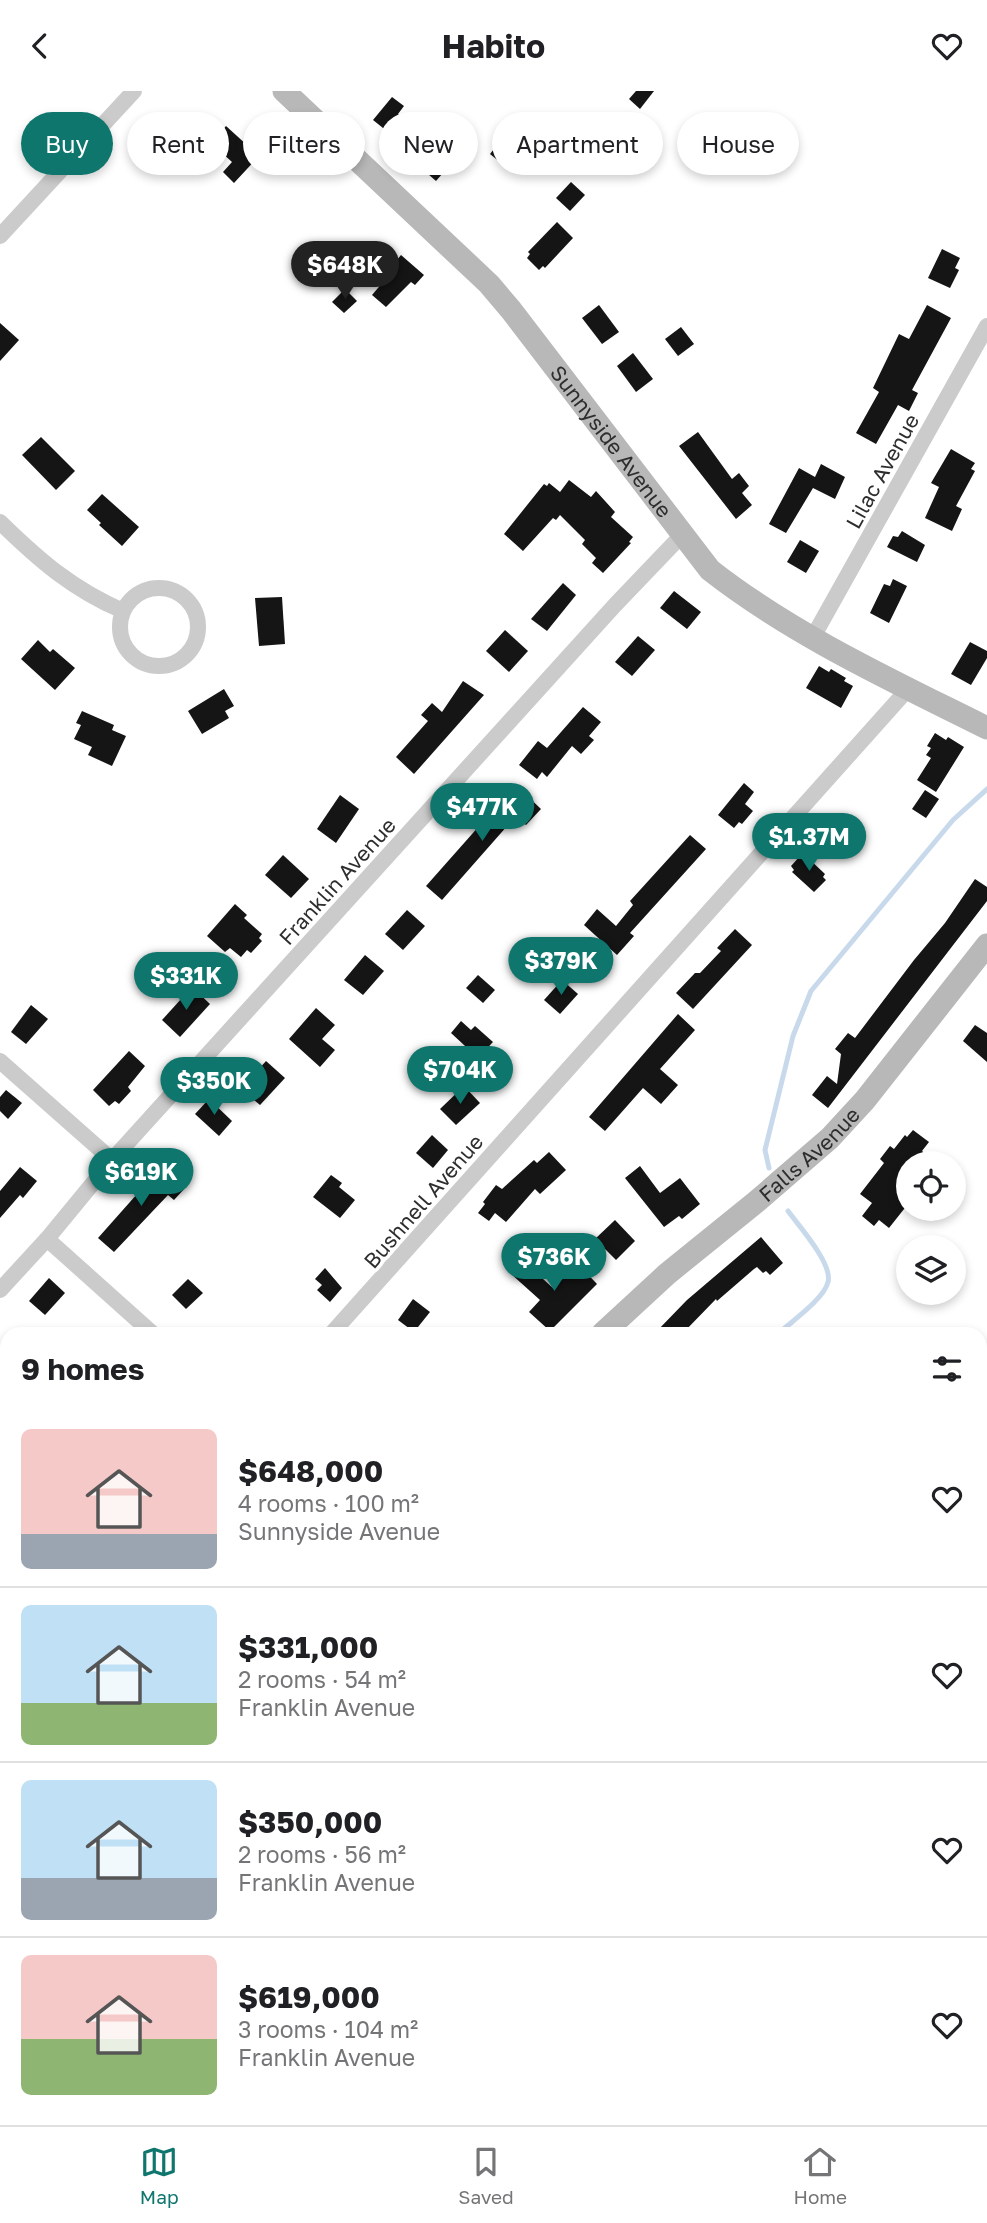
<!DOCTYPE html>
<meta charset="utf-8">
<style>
:root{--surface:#fff;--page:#f6f6f6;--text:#202124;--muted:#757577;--line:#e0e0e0;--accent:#0f766e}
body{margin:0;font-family:"Golos Text",sans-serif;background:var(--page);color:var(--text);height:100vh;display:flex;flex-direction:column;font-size:26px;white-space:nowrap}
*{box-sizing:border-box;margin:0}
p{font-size:23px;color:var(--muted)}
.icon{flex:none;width:38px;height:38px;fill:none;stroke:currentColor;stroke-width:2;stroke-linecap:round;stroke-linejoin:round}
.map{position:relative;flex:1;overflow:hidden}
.side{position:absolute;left:0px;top:1236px;width:987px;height:800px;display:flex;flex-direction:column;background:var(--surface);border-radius:21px 21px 0 0;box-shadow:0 4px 10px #0003}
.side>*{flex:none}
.banner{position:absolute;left:21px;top:21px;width:945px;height:63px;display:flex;gap:14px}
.controls{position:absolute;left:896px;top:1060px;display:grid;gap:14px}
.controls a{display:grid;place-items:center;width:70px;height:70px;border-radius:50%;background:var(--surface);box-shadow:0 4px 10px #0003;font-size:35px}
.price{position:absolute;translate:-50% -60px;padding:0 16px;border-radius:24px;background:var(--accent);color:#fff;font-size:23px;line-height:46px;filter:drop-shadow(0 2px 4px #0008)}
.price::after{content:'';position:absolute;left:50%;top:42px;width:21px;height:16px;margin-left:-10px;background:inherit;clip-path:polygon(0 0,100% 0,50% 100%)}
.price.current{background:#222;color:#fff}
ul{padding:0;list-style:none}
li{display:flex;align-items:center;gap:21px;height:175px;padding:0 21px}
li+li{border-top:2px solid var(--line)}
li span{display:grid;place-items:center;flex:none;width:196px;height:140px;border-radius:10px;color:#555}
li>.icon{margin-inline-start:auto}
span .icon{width:84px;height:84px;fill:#fffc;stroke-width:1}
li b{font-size:30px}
h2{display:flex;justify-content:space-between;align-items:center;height:84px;padding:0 21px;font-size:30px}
.pill{padding:0 24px;border-radius:32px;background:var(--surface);box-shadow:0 4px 10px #0003;font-size:24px;line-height:63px}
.pill.current{background:var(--accent);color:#fff}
header{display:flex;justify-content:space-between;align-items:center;height:91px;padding:0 21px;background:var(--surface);font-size:32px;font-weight:700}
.tabs{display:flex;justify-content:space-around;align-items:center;height:98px;border-top:2px solid var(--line);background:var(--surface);font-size:19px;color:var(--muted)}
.tabs a{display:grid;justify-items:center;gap:4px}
.tabs .current{color:var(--accent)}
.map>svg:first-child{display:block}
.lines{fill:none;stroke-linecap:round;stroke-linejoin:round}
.stream{stroke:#c8d9eb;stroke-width:5}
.building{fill:#151515}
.street{stroke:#cbcbcb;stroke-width:16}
.secondary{stroke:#b8b8b8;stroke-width:23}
.labels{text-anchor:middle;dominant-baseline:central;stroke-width:7;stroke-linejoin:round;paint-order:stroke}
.street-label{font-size:21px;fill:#2e2e2e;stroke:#fff}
</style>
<header><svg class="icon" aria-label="back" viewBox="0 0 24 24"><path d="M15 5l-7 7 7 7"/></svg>Habito<svg class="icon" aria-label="heart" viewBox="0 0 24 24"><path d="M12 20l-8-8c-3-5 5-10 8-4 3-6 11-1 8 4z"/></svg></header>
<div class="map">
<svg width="987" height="2034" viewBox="0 0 987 2034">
<rect width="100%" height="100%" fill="#fff"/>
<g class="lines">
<g class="stream">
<polyline points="769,1077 765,1059 793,945 811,900 953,729 987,698"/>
<path d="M779,1242C792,1230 824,1208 828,1191C833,1173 799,1135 788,1120"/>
<polyline points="0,1763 7,1760"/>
<polyline points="761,2028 762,2034"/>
</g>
</g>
<g class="building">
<polygon points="636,0 654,0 640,18 629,8"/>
<polygon points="392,6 404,15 398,23 411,33 398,49 373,29"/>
<polygon points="226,35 259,65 234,92 223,81 232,71 211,52"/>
<polygon points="524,37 545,55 528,75 525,72 517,82 513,79 512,81 490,63 505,44 510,48 514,43 517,46"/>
<polygon points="184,39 205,59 191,75 169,55"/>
<polygon points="447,45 463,59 436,90 420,76"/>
<polygon points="571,91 585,104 570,120 556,107"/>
<polygon points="557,131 573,147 545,177 543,175 539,179 527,167 530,163 528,161"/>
<polygon points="942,158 960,167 955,177 959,179 950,197 928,187"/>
<polygon points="401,164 424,184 415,194 411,191 386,216 372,204 389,184 386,182"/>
<polygon points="345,198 357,210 344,222 332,211"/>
<polygon points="599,214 619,241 602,253 582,227"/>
<polygon points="927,214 951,227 912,299 918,302 909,320 898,314 876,353 856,342 879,301 873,297 899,243 909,248"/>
<polygon points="0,232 19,249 0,270"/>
<polygon points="681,236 694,253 678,265 665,248"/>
<polygon points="633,262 653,288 636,301 617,275"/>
<polygon points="698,341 732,388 739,382 749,395 742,402 752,414 736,428 679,355"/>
<polygon points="41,346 75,380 56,399 22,364"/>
<polygon points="951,358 975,372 971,378 975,380 956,415 962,418 952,440 925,427 939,396 931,392"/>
<polygon points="821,373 845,386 835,408 813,397 786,442 769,433 799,377 815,386"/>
<polygon points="569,389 591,406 596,400 615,421 611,426 633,446 629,451 631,452 603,482 592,472 596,467 582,453 585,449 560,424 556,429 553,427 523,460 504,443 544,393 547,395 549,392 560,401"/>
<polygon points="102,403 139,436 122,455 99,434 101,432 87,419"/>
<polygon points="902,440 925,454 917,471 887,456 893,445 898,446"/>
<polygon points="800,449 819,460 806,482 787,471"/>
<polygon points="893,488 907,495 889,532 870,522 884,493 890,495"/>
<polygon points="563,492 576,504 547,540 531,528"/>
<polygon points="674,500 701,521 687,538 660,517"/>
<polygon points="282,506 285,553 259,555 255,507"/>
<polygon points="505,539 528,560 509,581 486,560"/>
<polygon points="638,545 655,559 632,585 615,571"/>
<polygon points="38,549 50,561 53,558 75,577 55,599 21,568"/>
<polygon points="970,551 987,560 987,567 971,594 951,583"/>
<polygon points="819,575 829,581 831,578 846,587 844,590 853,595 841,617 806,597"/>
<polygon points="463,590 484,604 414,683 396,666 428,630 421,624 432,612 442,621"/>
<polygon points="224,598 234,615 225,620 229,627 202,643 188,620"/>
<polygon points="583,616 601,631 589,645 594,649 581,663 572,655 547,686 542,681 537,688 519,674 538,650 547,657"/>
<polygon points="82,620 114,634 112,639 126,645 112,675 88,664 92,656 74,648 81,634 76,632"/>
<polygon points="935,642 946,649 948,646 964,656 936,701 917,689 931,667 926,664 931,657 927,655"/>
<polygon points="744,692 754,701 745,713 753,720 742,733 739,731 734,737 718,724"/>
<polygon points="520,698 541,718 526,734 516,725 442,809 426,795 488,725 492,729"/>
<polygon points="925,699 939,708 926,727 912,718"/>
<polygon points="340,704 359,718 336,752 317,738"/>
<polygon points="690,744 706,758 630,842 634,845 617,864 584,834 597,818 616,835 633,814 630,810"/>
<polygon points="283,764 309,788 291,807 265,784"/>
<polygon points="801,764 805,768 807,766 825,783 823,786 826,789 814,801 792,781 794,779 791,775"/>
<polygon points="975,788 987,796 987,810 828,1017 812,1004 827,985 837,993 841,963 835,958 848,942 855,947 914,869 945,832"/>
<polygon points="235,813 247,824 244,827 262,843 259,847 262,850 251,862 247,859 241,866 230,857 225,861 207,845"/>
<polygon points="407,819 425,835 403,859 385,843"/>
<polygon points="735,838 752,854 693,918 676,902 695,882 700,882 721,860 717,857"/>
<polygon points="365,864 384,880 363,904 344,889"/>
<polygon points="478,884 495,899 483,912 466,897"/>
<polygon points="562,889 578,903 560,923 544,909"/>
<polygon points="192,896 210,913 180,946 162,929"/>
<polygon points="31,914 48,928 26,953 11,941"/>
<polygon points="316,917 335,934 322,948 335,959 320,976 289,948"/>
<polygon points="678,923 695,939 660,978 678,994 661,1013 643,997 605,1040 589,1026"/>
<polygon points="461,930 471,939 475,935 493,951 478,967 451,942"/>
<polygon points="975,934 987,942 987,971 963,950"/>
<polygon points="129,960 145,975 128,996 131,1000 119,1013 115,1010 109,1015 93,999"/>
<polygon points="266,970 285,987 260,1014 241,998"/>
<polygon points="464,995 480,1012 456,1034 440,1018"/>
<polygon points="6,999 22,1012 8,1028 0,1020 0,1006"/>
<polygon points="209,1008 232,1030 219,1045 195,1023"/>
<polygon points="913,1039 929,1051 922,1060 938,1073 908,1073 908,1091 902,1100 908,1105 908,1113 889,1137 879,1129 874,1135 862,1125 872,1112 860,1103 884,1072 880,1068 890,1055 894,1058 905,1044 907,1046"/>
<polygon points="432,1044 448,1059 433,1077 416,1062"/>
<polygon points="549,1061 566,1079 540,1103 535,1098 506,1131 495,1122 489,1130 478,1122 485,1113 483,1111 496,1094 502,1098 534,1069 537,1072"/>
<polygon points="640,1075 660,1102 680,1087 700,1113 682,1128 679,1125 664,1136 625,1087"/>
<polygon points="20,1076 37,1090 23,1107 20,1104 0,1127 0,1100"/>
<polygon points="161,1076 185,1097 174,1109 168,1104 114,1161 98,1147"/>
<polygon points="331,1084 342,1092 339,1096 355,1109 340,1127 313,1106"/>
<polygon points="615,1129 635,1150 616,1169 595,1148"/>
<polygon points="761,1146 783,1172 770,1184 766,1180 763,1182 757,1176 754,1178 717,1210 716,1208 683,1242 655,1242 687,1209"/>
<polygon points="522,1169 553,1197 578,1173 597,1193 550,1240 529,1221 540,1209 510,1182"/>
<polygon points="325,1177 342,1197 330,1211 317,1199 322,1194 315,1188"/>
<polygon points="49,1187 65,1202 45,1224 29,1210"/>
<polygon points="188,1188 203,1202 186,1218 172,1204"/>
<polygon points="413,1208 430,1221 414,1241 398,1229"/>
</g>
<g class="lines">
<g class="street">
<polyline points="0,145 134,0"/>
<path d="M0,431C39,469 72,498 123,520"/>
<circle cx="159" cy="536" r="39"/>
<polyline points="813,546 987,235"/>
<polyline points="0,970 112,1069"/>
<polyline points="47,1148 152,1242"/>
<polyline points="0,1199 47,1148 112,1069 615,514 681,445"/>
<polyline points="332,1242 908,598"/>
<polyline points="0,1616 7,1608"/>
</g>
<g class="secondary">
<path id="s1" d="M284,0L489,193L511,219L710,479C793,544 893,590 987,637"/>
<path id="s2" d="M603,1242L667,1183L756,1111L830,1047L865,1009L987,854"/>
<polyline points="0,1743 7,1748"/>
<polyline points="254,2028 258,2034"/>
</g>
</g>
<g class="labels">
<g class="street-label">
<text stroke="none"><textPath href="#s1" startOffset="481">Sunnyside Avenue</textPath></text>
<text transform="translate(882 380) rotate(-61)">Lilac Avenue</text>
<text transform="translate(337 790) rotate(-48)">Franklin Avenue</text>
<text stroke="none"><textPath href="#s2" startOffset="273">Falls Avenue</textPath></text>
<text transform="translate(423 1110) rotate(-49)">Bushnell Avenue</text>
</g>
</g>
</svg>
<div class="controls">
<a><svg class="icon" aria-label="locate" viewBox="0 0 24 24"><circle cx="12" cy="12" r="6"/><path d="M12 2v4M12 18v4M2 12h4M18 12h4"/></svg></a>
<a><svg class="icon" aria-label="layers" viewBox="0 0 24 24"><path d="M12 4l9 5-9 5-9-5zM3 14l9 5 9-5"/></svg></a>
</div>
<b class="price current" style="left:345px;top:210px">$648K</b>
<b class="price" style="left:482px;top:752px">$477K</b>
<b class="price" style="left:809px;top:782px">$1.37M</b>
<b class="price" style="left:561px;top:906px">$379K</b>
<b class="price" style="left:186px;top:921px">$331K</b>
<b class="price" style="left:460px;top:1015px">$704K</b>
<b class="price" style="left:214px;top:1026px">$350K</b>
<b class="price" style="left:141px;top:1117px">$619K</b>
<b class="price" style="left:554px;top:1202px">$736K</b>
<div class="banner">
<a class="pill current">Buy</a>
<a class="pill">Rent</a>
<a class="pill">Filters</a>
<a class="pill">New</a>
<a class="pill">Apartment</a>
<a class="pill">House</a>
</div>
<section class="side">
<h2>9 homes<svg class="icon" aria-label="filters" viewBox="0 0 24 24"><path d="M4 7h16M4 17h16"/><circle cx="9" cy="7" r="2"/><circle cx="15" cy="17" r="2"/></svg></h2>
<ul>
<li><span style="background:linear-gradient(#f6c9c9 75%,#9aa5b1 0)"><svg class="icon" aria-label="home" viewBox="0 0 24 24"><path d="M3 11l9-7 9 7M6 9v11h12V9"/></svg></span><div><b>$648,000</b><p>4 rooms · 100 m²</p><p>Sunnyside Avenue</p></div><svg class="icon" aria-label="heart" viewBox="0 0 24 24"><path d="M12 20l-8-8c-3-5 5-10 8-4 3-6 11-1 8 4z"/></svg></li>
<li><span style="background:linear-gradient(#bfe0f5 70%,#8fb573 0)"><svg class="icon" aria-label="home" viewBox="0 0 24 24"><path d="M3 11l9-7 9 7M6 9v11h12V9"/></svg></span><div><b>$331,000</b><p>2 rooms · 54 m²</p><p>Franklin Avenue</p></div><svg class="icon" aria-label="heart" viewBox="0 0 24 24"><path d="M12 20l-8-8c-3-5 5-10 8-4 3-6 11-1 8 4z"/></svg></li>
<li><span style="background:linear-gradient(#bfe0f5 70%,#9aa5b1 0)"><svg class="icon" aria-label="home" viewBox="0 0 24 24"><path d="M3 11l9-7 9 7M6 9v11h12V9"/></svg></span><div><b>$350,000</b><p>2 rooms · 56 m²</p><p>Franklin Avenue</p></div><svg class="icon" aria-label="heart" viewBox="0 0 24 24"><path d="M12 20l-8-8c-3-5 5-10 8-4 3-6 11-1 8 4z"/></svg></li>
<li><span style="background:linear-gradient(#f6c9c9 60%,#8fb573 0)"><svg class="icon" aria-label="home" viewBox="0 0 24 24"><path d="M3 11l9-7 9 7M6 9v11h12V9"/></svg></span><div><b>$619,000</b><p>3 rooms · 104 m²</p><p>Franklin Avenue</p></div><svg class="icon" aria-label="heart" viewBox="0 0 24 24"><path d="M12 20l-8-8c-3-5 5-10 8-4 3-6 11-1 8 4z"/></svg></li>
</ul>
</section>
</div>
<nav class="tabs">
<a class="current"><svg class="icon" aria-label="map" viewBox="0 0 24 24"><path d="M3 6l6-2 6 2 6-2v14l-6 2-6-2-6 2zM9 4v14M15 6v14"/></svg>Map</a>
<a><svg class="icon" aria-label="saved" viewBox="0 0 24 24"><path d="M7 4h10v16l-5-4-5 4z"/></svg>Saved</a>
<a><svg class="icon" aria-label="home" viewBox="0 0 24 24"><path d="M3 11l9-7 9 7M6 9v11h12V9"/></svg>Home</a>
</nav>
